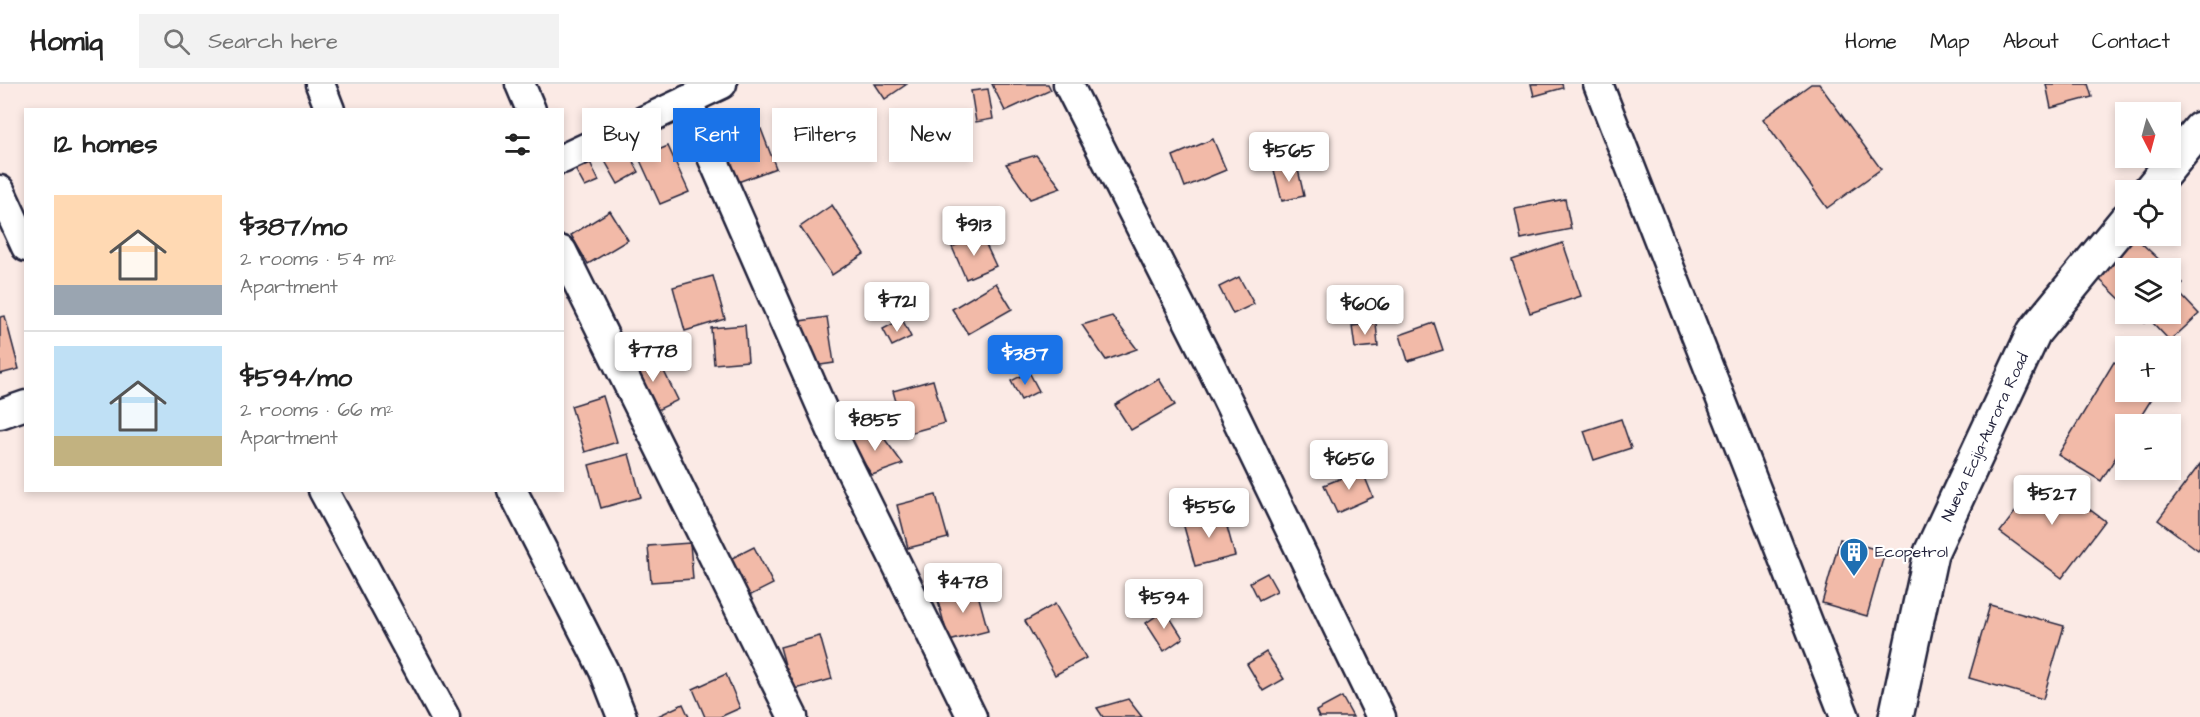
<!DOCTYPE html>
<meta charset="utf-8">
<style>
:root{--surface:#fff;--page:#f2f2f2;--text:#222;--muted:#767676;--line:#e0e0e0;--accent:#1a73e8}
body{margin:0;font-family:"Architects Daughter",sans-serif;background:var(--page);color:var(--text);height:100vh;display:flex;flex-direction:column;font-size:22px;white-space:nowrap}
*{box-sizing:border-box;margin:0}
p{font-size:20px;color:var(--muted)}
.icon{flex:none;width:33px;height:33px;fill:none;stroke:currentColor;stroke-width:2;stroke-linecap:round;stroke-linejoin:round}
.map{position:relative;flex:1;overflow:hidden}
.panel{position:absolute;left:24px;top:24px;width:540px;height:384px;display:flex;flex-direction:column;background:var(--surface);border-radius:0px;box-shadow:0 3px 9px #0003}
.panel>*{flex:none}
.hud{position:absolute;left:582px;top:24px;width:570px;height:54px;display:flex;gap:12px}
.needle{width:39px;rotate:174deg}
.tools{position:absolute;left:2115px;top:18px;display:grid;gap:12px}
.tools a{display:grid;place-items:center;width:66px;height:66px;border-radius:0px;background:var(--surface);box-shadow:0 3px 9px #0003;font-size:30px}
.price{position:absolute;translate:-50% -51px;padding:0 14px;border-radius:6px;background:#fff;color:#222;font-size:20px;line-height:39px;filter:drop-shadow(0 2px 3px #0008)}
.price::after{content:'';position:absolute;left:50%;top:36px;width:18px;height:14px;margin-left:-9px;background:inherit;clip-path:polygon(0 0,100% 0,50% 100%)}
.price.selected{background:var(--accent);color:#fff}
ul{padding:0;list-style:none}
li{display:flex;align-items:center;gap:18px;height:150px;padding:0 30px}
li+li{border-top:2px solid var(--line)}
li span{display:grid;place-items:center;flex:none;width:168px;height:120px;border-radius:0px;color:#555}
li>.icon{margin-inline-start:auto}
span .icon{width:72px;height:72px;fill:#fffc;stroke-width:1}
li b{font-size:26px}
h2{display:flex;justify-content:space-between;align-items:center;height:72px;padding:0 30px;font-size:26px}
.tag{padding:0 21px;border-radius:0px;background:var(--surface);box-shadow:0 3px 9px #0003;font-size:21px;line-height:54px}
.tag.selected{background:var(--accent);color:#fff}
header{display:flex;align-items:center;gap:36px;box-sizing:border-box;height:84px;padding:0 30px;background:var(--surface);border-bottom:2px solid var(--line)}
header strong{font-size:28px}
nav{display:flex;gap:33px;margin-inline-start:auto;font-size:21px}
.search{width:420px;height:54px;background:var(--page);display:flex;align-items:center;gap:15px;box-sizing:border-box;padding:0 21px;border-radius:0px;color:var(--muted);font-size:22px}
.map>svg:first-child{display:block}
.building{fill:#f2baa8;stroke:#22223b;stroke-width:1.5}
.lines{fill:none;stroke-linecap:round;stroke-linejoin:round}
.minor-casing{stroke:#22223b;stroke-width:33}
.primary-casing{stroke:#22223b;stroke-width:38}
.minor{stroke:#fff;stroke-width:28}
.primary{stroke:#fff;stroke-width:33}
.labels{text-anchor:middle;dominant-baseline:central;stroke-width:4.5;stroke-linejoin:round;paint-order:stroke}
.street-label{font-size:16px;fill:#22223b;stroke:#fff}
.poi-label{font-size:16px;fill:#22223b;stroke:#fff;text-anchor:start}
</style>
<header>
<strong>Homiq</strong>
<div class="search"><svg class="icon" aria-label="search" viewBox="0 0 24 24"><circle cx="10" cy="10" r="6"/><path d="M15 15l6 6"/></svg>Search here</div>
<nav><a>Home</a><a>Map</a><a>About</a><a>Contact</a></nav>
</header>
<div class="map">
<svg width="2200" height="633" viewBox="0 0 2200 633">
<rect width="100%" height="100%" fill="#fbeae5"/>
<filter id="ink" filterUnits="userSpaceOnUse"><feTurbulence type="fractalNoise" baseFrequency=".0167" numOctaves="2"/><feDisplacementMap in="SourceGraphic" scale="12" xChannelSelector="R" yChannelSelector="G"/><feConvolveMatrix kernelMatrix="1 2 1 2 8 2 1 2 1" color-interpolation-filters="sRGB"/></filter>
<g filter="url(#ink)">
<g class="building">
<polygon points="875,0 907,0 885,15"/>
<polygon points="992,0 1048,0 1051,6 1005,27"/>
<polygon points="1531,0 1562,0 1563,4 1534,12"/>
<polygon points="1811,0 1819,0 1881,85 1827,124 1763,35"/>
<polygon points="2046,0 2088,0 2092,13 2051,24"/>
<polygon points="988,5 993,35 976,38 971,7"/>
<polygon points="761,45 776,84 727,102 713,63"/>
<polygon points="1213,55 1226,86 1185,103 1173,72"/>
<polygon points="668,62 689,108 660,120 639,74"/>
<polygon points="626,65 639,88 618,100 605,77"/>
<polygon points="1036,71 1061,104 1030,115 1006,80"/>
<polygon points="588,74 599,97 585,103 573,81"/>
<polygon points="1297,81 1304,112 1282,117 1274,86"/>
<polygon points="1565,115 1571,145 1521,155 1515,125"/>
<polygon points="832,121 864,170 832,191 800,143"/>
<polygon points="610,127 628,156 588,180 571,151"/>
<polygon points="981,150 996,182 966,195 952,163"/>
<polygon points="2135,153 2168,184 2126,184 2126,221 2097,193"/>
<polygon points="1563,159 1581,212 1530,229 1512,176"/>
<polygon points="2170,187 2183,199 2170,212"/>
<polygon points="713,192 725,235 685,247 673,203"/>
<polygon points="1239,193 1254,220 1233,230 1219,203"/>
<polygon points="996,199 1012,225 968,250 952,225"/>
<polygon points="2182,212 2199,230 2170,257 2153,239 2163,230 2170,230 2170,223"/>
<polygon points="2135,230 2154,230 2145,239"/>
<polygon points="5,232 19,285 0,290 0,233"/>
<polygon points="1112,232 1137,265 1106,276 1082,241"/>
<polygon points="827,233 834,279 807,283 800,237"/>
<polygon points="902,235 911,253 892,262 883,245"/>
<polygon points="1376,239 1378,262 1355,264 1352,242"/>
<polygon points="1434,239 1443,266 1408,277 1400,251"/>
<polygon points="745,241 748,277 714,280 711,244"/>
<polygon points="655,269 678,316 651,329 628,282"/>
<polygon points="2114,278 2126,285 2126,308 2156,308 2136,340 2126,340 2126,357 2101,397 2058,371"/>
<polygon points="1029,288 1039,307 1021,316 1011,297"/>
<polygon points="1159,295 1175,321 1131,346 1115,321"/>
<polygon points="933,296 945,339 905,350 893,307"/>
<polygon points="603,312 617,358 585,368 571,322"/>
<polygon points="1621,335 1631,364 1594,376 1584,347"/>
<polygon points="878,346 903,380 872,391 848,356"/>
<polygon points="629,370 641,413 601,424 589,381"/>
<polygon points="2200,380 2200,463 2198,466 2158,436"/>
<polygon points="1362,386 1373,413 1337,429 1324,401"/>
<polygon points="2043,391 2105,437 2062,494 2000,448"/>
<polygon points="936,411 948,454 908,464 897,421"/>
<polygon points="1223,428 1235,472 1195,482 1183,439"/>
<polygon points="1840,455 1885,468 1867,532 1822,519"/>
<polygon points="690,459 693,495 651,498 648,462"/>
<polygon points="754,463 773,500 749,512 730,475"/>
<polygon points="1267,489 1277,507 1259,516 1250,498"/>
<polygon points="976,503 988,547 949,557 937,514"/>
<polygon points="1055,520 1086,574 1055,591 1025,537"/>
<polygon points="1990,521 2064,542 2043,615 1969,594"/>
<polygon points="1165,526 1183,554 1164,567 1146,539"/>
<polygon points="820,552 832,595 792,606 780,563"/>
<polygon points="1266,568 1284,595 1263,607 1247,580"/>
<polygon points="726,590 740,624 720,633 705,633 693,605"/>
<polygon points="1342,613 1353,633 1319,633 1316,627"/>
<polygon points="1128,615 1142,633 1103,633 1097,624"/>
<polygon points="683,620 689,633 656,633"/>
</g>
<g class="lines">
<g class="minor-casing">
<g id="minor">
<polyline points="320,0 330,26"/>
<polyline points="520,0 531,26"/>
<polyline points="1068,0 1211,282 1381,633"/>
<polyline points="1598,0 1845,633"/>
<polyline points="687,16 839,363 972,633"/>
<polyline points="562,75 722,0"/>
<polyline points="0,106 26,163"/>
<polyline points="562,167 793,633"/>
<polyline points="0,330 26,321"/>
<polyline points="323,406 445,633"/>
<polyline points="512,406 604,587 622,633"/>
</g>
</g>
<g class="primary-casing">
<g id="primary">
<polyline points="2150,106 2200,45"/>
<polyline points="1896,633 1931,469 2034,248 2126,136"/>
</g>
</g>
<use href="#minor" class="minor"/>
<use href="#primary" class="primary"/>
</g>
</g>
<defs>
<g id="building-pin" transform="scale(1.5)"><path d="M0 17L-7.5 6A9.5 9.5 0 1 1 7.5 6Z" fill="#1f6fb2" stroke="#fff"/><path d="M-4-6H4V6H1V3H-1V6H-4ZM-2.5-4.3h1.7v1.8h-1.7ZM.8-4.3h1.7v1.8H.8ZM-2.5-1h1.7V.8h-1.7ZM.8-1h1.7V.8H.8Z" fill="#fff"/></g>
</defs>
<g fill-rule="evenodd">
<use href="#building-pin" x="1854" y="468"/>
</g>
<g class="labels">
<g class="street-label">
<text transform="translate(1985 353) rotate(-65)">Nueva Ecija-Aurora Road</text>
</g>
<g class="poi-label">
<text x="1875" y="468">Ecopetrol</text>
</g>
</g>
</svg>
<div class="tools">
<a><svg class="needle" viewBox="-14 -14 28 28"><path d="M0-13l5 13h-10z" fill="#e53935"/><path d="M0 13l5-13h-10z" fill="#767676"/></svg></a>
<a><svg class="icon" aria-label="locate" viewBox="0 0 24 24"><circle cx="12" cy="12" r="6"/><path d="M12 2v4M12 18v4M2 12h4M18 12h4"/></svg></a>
<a><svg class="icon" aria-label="layers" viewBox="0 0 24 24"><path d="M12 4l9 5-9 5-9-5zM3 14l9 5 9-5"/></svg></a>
<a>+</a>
<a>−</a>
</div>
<b class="price" style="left:1289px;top:99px">$565</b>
<b class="price" style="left:974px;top:173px">$913</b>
<b class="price" style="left:897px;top:249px">$721</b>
<b class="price" style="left:1365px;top:252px">$606</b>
<b class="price" style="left:653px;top:299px">$778</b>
<b class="price selected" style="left:1025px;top:302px">$387</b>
<b class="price" style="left:875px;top:368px">$855</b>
<b class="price" style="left:1349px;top:407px">$656</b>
<b class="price" style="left:2052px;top:442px">$527</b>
<b class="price" style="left:1209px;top:455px">$556</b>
<b class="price" style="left:963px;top:530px">$478</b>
<b class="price" style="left:1164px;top:546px">$594</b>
<div class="hud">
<a class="tag">Buy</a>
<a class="tag selected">Rent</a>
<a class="tag">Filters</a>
<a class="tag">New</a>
</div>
<section class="panel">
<h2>12 homes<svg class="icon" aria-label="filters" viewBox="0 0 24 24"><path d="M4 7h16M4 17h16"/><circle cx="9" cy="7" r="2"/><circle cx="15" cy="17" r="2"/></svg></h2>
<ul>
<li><span style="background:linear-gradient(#ffd9b3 75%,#9aa5b1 0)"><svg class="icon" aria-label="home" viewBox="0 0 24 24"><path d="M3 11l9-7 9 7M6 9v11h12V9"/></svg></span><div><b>$387/mo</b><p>2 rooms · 54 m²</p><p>Apartment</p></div></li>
<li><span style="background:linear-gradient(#bfe0f5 75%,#c2b280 0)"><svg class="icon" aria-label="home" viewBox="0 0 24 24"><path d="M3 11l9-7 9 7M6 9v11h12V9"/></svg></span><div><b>$594/mo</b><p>2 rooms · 66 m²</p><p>Apartment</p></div></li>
</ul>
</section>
</div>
